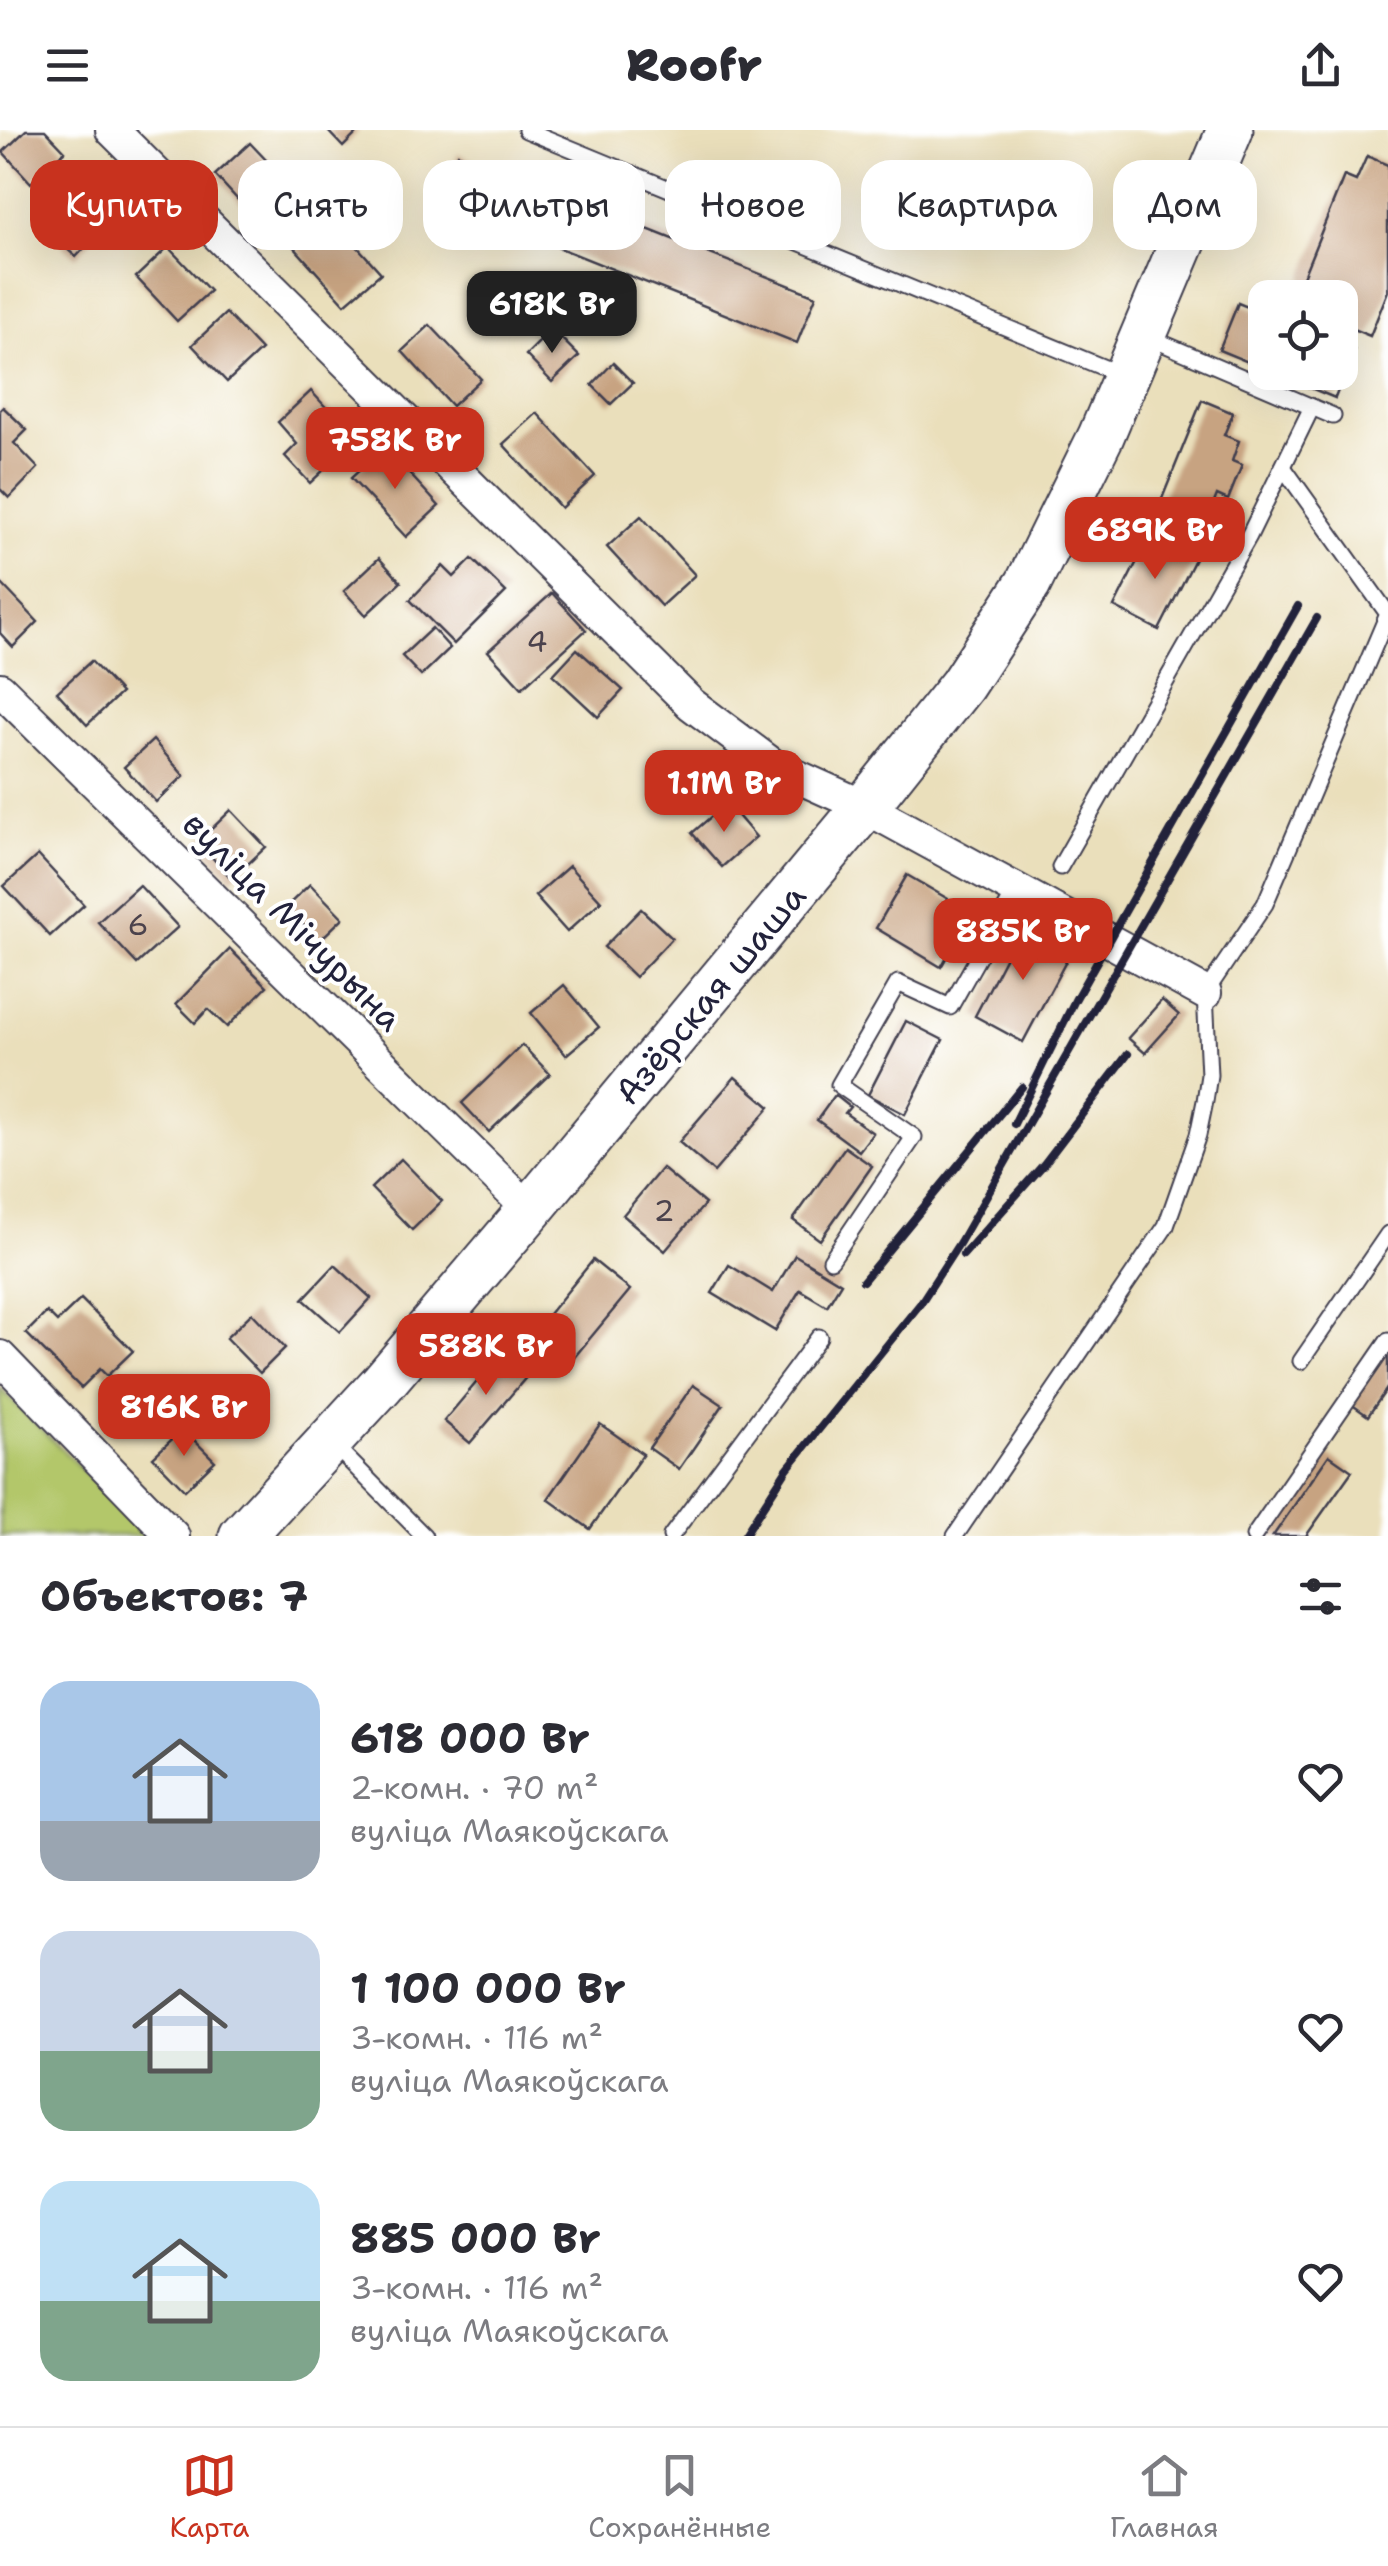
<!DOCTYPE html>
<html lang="ru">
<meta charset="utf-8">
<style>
:root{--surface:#fff;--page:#f7f7f7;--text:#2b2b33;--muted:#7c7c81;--line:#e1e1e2;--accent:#c8321e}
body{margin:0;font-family:"Shantell Sans",sans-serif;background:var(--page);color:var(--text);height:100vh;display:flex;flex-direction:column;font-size:38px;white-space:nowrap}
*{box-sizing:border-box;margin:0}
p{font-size:32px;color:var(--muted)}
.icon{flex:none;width:55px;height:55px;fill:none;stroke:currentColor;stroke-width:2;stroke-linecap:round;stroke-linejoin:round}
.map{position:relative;height:1406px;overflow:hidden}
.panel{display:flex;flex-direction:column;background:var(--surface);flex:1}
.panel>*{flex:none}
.hud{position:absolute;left:30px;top:30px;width:1330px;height:90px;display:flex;gap:20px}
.tools{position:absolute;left:1248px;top:150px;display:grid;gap:20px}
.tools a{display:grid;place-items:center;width:110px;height:110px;border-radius:20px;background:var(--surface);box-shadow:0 10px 40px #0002;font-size:50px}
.price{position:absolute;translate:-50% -85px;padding:0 22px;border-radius:20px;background:var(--accent);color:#fff;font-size:32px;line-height:65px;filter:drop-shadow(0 2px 5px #0008)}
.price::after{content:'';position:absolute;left:50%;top:60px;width:30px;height:22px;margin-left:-15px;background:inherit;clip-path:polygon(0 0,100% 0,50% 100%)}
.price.active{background:#222;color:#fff}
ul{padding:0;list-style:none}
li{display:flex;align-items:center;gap:30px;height:250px;padding:0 40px}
li span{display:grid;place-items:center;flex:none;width:280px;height:200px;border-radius:30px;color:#555}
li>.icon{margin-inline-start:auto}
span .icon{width:120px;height:120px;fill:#fffc;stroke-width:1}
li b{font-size:42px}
h2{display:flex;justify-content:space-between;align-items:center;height:120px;padding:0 40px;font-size:42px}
.tag{padding:0 35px;border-radius:30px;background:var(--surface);box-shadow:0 10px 40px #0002;font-size:35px;line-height:90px}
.tag.active{background:var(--accent);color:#fff}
header{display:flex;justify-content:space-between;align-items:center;height:130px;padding:0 40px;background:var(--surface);font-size:45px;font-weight:800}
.tabs{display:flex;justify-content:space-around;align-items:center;height:140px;border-top:2px solid var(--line);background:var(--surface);font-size:28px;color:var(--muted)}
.tabs a{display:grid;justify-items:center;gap:5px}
.tabs .active{color:var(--accent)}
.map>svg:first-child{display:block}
.green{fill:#b3c76b;stroke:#6a7453;stroke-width:2.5}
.building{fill:#c7a381}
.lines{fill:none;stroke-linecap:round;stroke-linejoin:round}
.service-casing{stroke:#403e4e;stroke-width:19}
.minor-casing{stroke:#403e4e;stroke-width:36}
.secondary-casing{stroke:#403e4e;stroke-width:49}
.service{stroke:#fff;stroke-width:15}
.minor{stroke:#fff;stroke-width:32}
.secondary{stroke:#fff;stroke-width:45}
.rail{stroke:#22223b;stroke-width:8}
.labels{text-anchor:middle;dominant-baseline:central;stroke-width:8;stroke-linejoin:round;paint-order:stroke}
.number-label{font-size:30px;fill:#4b424c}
.street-label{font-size:35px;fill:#22223b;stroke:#fff}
</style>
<header><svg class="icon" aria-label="menu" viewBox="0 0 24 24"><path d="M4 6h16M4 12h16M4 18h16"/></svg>Roofr<svg class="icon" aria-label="share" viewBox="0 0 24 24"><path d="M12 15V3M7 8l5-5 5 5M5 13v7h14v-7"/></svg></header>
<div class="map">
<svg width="1388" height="1406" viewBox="0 0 1388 1406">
<rect width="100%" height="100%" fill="#fff"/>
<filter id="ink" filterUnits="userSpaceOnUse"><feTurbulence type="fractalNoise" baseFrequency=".01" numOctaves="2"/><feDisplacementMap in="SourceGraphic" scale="20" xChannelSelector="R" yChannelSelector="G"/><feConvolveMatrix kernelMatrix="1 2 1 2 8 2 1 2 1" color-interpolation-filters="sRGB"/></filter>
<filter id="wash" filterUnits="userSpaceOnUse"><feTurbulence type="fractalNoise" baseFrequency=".0048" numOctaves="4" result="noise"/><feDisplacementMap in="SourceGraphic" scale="40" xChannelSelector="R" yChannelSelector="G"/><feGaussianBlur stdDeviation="2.25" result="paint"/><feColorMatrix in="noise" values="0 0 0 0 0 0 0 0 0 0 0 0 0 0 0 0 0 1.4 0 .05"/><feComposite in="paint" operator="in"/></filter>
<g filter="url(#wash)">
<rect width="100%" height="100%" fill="#eadfbb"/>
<polygon class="green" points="0,1258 150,1406 0,1406"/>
<g id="blocks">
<g class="building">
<polygon points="26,0 45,0 65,21 31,53 3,22"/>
<polygon points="327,0 360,0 343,17"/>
<polygon points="250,13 285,50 250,83 215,45"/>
<polygon points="458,24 816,166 797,213 440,70"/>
<polygon points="1367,26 1388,35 1388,161 1370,206 1343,195 1347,185 1340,182 1340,168 1303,168 1296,164 1344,46 1356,51"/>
<polygon points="99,62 119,80 76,127 56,109"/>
<polygon points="130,76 147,92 129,111 112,95"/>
<polygon points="329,85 381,143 345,174 294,117"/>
<polygon points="168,117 210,161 177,191 136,147"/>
<polygon points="1238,173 1265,184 1265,239 1219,220"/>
<polygon points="226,183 261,220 227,252 192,215"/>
<polygon points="430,195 481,249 452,276 402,221"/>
<polygon points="552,199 579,226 552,252 526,225"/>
<polygon points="1340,215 1354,220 1335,268 1274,243 1340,242"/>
<polygon points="613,233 633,253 611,274 592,255"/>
<polygon points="311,261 356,310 310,353 285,326 297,314 278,292"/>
<polygon points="1202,270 1233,283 1224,305 1239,311 1232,331 1242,335 1228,370 1217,365 1201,405 1155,386"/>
<polygon points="3,277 27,300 14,313 38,338 9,368 0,359 0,280"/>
<polygon points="537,283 595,346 561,378 503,314"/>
<polygon points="385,317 439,376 406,407 351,348"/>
<polygon points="641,386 695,445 661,476 607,417"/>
<polygon points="1151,404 1196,427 1159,500 1114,477"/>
<polygon points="379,428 401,452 366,485 344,461"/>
<polygon points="472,429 506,462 454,514 410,470 443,436 454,447"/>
<polygon points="0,452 38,492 13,517 0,503"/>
<polygon points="552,463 586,500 522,558 488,521"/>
<polygon points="432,498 450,518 421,546 402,526"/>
<polygon points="577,519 623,560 598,587 553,545"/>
<polygon points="91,531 121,563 87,595 57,562"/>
<polygon points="153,610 184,646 156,672 124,637"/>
<polygon points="727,673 756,707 722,737 692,703"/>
<polygon points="231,680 266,717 232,749 198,712"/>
<polygon points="38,725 84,775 50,806 4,756"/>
<polygon points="569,736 601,771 567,802 535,766"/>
<polygon points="907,745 972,783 941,837 876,798"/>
<polygon points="310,754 343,788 319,811 286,777"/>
<polygon points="139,755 178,797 137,834 98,792"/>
<polygon points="641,779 672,808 635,847 604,817"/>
<polygon points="1023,794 1072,820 1023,912 975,886"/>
<polygon points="230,819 267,856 227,897 208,879 195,893 176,874"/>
<polygon points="564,855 599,897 566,925 531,883"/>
<polygon points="1162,870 1179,885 1145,923 1128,908"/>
<polygon points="906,891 943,910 905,984 868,965"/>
<polygon points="522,915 550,944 489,1002 462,973"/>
<polygon points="735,947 770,977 714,1042 679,1012"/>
<polygon points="835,965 850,977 845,983 873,1003 859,1021 817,990"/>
<polygon points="845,1017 872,1036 820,1110 793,1090"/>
<polygon points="401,1029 442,1071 412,1100 371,1058"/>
<polygon points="662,1038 705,1074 665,1121 623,1085"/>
<polygon points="795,1125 841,1153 827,1176 800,1160 775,1201 712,1163 729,1135 773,1162"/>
<polygon points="593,1130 630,1160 572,1230 536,1200"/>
<polygon points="335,1135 371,1168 340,1202 303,1169"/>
<polygon points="81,1169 133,1221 107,1246 100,1239 81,1258 26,1203 47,1182 57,1192"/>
<polygon points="252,1183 285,1218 260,1243 226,1208"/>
<polygon points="1388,1220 1388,1257 1368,1286 1351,1274"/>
<polygon points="502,1222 528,1245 470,1313 444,1291"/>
<polygon points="693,1255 723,1275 679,1339 649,1318"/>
<polygon points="600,1294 643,1324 590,1399 548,1369"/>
<polygon points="183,1299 215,1331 185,1360 153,1327"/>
<polygon points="1329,1325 1352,1341 1306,1406 1273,1406"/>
</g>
</g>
</g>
<g filter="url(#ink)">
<use href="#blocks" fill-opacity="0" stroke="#403e4e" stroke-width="2.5"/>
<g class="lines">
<g class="service-casing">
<g id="service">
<polyline points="526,0 1124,246"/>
<polyline points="1148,207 1333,286"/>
<polyline points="1060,737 1249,406 1312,277"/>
<polyline points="831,1130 914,1007 839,955 898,853 950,877 1015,762"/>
<polyline points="1301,1231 1388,1104"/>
<polyline points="332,1313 424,1406"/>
<polyline points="671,1406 819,1207"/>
<polyline points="955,1406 1166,1096 1198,1005 1205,971 1209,945 1205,863 1265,774 1388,484 1283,337"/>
<polyline points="1254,1406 1388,1211"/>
</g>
</g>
<g class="minor-casing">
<g id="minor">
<polyline points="112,0 691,574 774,636 865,677 1205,863"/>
<polyline points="0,559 530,1080"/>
<polyline points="0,1227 173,1406"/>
</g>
</g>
<g class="secondary-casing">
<polyline id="secondary" points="242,1406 382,1254 530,1080 865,677 962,555 1028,454 1101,306 1230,0"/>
</g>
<use href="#service" class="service"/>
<use href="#minor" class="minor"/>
<use href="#secondary" class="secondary"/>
<g class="rail">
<polyline points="1014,994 1075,870 1298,476"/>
<polyline points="963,1125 1044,1034 1128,924"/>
<polyline points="863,1151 1022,957"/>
<polyline points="744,1406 787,1339 920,1174 960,1112 1317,488"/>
</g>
</g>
</g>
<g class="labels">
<g class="number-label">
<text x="537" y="511">4</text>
<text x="138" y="794">6</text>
<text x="664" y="1080">2</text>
</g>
<g class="street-label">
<text transform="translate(293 791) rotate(45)">вуліца Мічурына</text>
<text transform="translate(710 864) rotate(-50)">Азёрская шаша</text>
</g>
</g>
</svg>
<div class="tools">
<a><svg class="icon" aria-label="locate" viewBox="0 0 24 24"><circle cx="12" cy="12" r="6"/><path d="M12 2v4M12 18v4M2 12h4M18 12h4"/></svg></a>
</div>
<b class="price active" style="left:552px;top:226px">618K Br</b>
<b class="price" style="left:395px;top:362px">758K Br</b>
<b class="price" style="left:1155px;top:452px">689K Br</b>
<b class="price" style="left:724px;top:705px">1.1M Br</b>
<b class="price" style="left:1023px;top:853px">885K Br</b>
<b class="price" style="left:486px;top:1268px">588K Br</b>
<b class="price" style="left:184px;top:1329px">816K Br</b>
<div class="hud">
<a class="tag active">Купить</a>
<a class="tag">Снять</a>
<a class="tag">Фильтры</a>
<a class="tag">Новое</a>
<a class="tag">Квартира</a>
<a class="tag">Дом</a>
</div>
</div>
<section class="panel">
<h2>Объектов: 7<svg class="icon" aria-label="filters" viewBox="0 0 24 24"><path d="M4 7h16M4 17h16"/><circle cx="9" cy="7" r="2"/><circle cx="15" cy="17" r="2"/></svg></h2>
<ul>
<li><span style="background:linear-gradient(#a9c7e8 70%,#9aa5b1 0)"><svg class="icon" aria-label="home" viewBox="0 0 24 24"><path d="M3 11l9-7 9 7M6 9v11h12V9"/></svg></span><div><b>618 000 Br</b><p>2-комн. · 70 m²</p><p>вуліца Маякоўскага</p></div><svg class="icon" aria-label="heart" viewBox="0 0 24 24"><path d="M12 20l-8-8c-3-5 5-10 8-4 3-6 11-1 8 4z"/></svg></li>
<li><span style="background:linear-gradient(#c9d6e8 60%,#7fa58c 0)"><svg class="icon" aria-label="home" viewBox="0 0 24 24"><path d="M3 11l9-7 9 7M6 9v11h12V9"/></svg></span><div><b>1 100 000 Br</b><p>3-комн. · 116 m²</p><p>вуліца Маякоўскага</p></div><svg class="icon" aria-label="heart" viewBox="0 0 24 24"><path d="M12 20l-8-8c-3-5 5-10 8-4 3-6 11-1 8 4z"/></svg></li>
<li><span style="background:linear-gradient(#bfe0f5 60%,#7fa58c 0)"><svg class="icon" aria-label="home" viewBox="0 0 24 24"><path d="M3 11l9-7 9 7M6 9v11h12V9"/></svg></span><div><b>885 000 Br</b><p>3-комн. · 116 m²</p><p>вуліца Маякоўскага</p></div><svg class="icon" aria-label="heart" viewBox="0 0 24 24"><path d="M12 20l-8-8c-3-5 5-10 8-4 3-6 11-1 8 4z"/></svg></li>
</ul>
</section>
<nav class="tabs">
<a class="active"><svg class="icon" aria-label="map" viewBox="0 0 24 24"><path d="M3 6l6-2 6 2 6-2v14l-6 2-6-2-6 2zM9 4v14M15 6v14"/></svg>Карта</a>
<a><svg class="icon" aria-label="saved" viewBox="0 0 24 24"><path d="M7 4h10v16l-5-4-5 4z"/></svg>Сохранённые</a>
<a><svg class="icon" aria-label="home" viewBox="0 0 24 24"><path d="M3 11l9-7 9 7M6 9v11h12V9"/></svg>Главная</a>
</nav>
